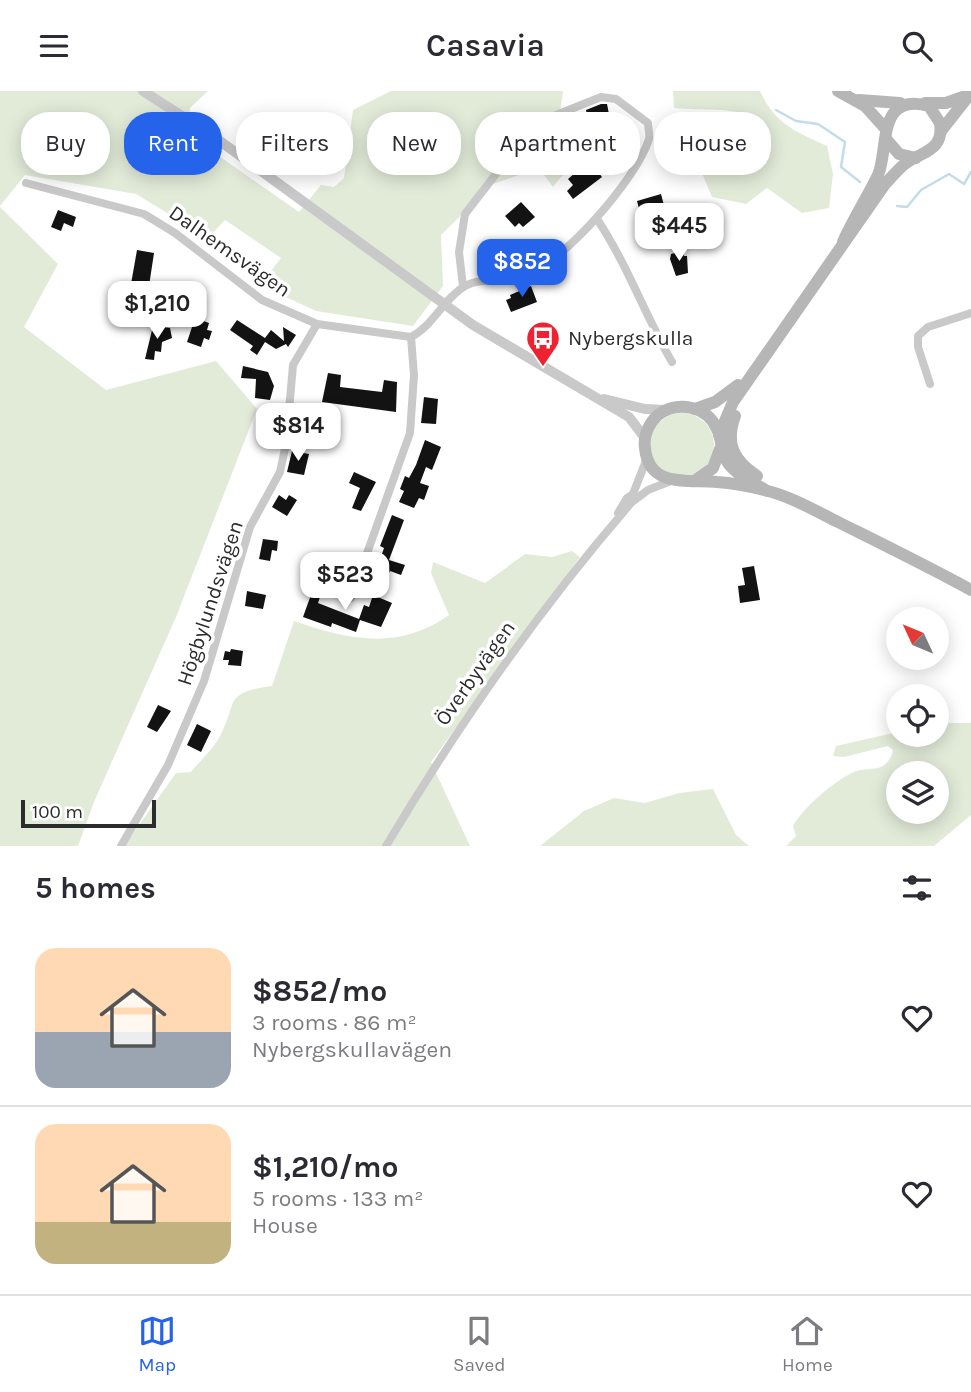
<!DOCTYPE html>
<meta charset="utf-8">
<style>
:root{--surface:#fff;--page:#f7f7f7;--text:#2b2b33;--muted:#7c7c81;--line:#e1e1e2;--accent:#2563eb}
body{margin:0;font-family:Karla,sans-serif;background:var(--page);color:var(--text);height:100vh;display:flex;flex-direction:column;font-size:26px;white-space:nowrap}
*{box-sizing:border-box;margin:0}
p{font-size:23px;color:var(--muted)}
.icon{flex:none;width:38px;height:38px;fill:none;stroke:currentColor;stroke-width:2;stroke-linecap:round;stroke-linejoin:round}
.map{position:relative;height:755px;overflow:hidden}
.side{display:flex;flex-direction:column;background:var(--surface);flex:1}
.side>*{flex:none}
.banner{position:absolute;left:21px;top:21px;width:929px;height:63px;display:flex;gap:14px}
.needle{width:46px;rotate:314deg}
.fabs{position:absolute;left:886px;top:516px;display:grid;gap:14px}
.fabs a{display:grid;place-items:center;width:63px;height:63px;border-radius:50%;background:var(--surface);box-shadow:0 4px 18px #0003;font-size:35px}
.scale{position:absolute;left:21px;bottom:18px;width:135px;box-sizing:border-box;padding-left:7px;border:4px solid #2c2c2c;border-top:0;font-size:19px;line-height:24px;white-space:nowrap;color:#2c2c2c;-webkit-text-stroke:5px #fff;paint-order:stroke}
.price{position:absolute;translate:-50% -60px;padding:0 16px;border-radius:14px;background:#fff;color:#222;font-size:23px;line-height:46px;filter:drop-shadow(0 2px 4px #0008)}
.price::after{content:'';position:absolute;left:50%;top:42px;width:21px;height:16px;margin-left:-10px;background:inherit;clip-path:polygon(0 0,100% 0,50% 100%)}
.price.selected{background:var(--accent);color:#fff}
ul{padding:0;list-style:none}
li{display:flex;align-items:center;gap:21px;height:175px;padding:0 35px}
li+li{border-top:2px solid var(--line)}
li span{display:grid;place-items:center;flex:none;width:196px;height:140px;border-radius:21px;color:#555}
li>.icon{margin-inline-start:auto}
span .icon{width:84px;height:84px;fill:#fffc;stroke-width:1}
li b{font-size:30px}
h2{display:flex;justify-content:space-between;align-items:center;height:84px;padding:0 35px;font-size:30px}
.chip{padding:0 24px;border-radius:28px;background:var(--surface);box-shadow:0 4px 18px #0003;font-size:24px;line-height:63px}
.chip.selected{background:var(--accent);color:#fff}
header{display:flex;justify-content:space-between;align-items:center;height:91px;padding:0 35px;background:var(--surface);font-size:32px;font-weight:600}
.tabs{display:flex;justify-content:space-around;align-items:center;height:98px;border-top:2px solid var(--line);background:var(--surface);font-size:19px;color:var(--muted)}
.tabs a{display:grid;justify-items:center;gap:4px}
.tabs .selected{color:var(--accent)}
.map>svg:first-child{display:block}
.green{fill:#e2ebd8;fill-rule:evenodd}
.lines{fill:none;stroke-linecap:round;stroke-linejoin:round}
.stream{stroke:#c3dcec;stroke-width:2.5}
.building{fill:#131313}
.minor{stroke:#c9c9c9;stroke-width:8}
.tertiary{stroke:#c9c9c9;stroke-width:10}
.secondary{stroke:#b6b6b6;stroke-width:12}
.labels{text-anchor:middle;dominant-baseline:central;stroke-width:7;stroke-linejoin:round;paint-order:stroke}
.street-label{font-size:21px;fill:#2c2c2c;stroke:#fff}
.poi-label{font-size:21px;fill:#2c2c2c;stroke:#fff;text-anchor:start}
</style>
<header><svg class="icon" aria-label="menu" viewBox="0 0 24 24"><path d="M4 6h16M4 12h16M4 18h16"/></svg>Casavia<svg class="icon" aria-label="search" viewBox="0 0 24 24"><circle cx="10" cy="10" r="6"/><path d="M15 15l6 6"/></svg></header>
<div class="map">
<svg width="971" height="755" viewBox="0 0 971 755">
<rect width="100%" height="100%" fill="#fff"/>
<g class="green">
<polygon points="0,0 208,0 190,17 189,44 299,121 321,94 334,96 344,87 353,19 391,0 563,0 558,34 598,43 612,66 597,62 561,86 553,96 539,77 493,93 441,144 443,195 413,235 316,220 260,194 281,167 225,129 208,147 136,103 25,84 0,115"/>
<path d="M673,0H760C775,33 795,40 827,55L833,83L829,117L802,122L767,97L746,113L712,106L702,82L733,68L761,45L754,25C728,16 702,20 674,17Z"/>
<polygon points="0,116 58,173 24,236 106,299 216,270 257,318 176,526 94,711 78,755 0,755"/>
<circle cx="682" cy="354" r="32"/>
<path d="M572,460L580,466L431,671L470,755H124L176,682L191,681C200,670 212,659 219,647C239,611 221,602 272,595L294,530C349,549 398,560 449,524L431,482L433,471L485,492L525,463L552,466Z"/>
<path d="M945,632H971V724L934,755H786L796,745L793,735C802,718 835,689 854,681C862,677 873,679 881,676C888,672 892,666 893,659L888,655L844,666L833,665L836,655L898,641V644H936V634ZM898,682H936V721H898Z"/>
<polygon points="713,698 736,744 749,755 540,755 584,720 614,707 645,712 679,702"/>
</g>
<g class="lines">
<g class="stream">
<polyline points="776,19 796,30 818,33 845,51 841,76 860,91"/>
<polyline points="897,115 907,116 921,99 949,83 964,93 971,81"/>
</g>
</g>
<g class="building">
<polygon points="601,13 607,13 610,28 588,29 586,19"/>
<polygon points="675,49 682,68 671,72 664,53"/>
<polygon points="601,66 599,82 602,86 573,108 567,100 573,94 568,88 590,69 593,72"/>
<polygon points="661,103 670,137 646,144 637,110"/>
<polygon points="521,111 535,126 523,136 519,132 515,136 505,125"/>
<polygon points="58,119 76,126 73,136 64,132 61,140 51,136"/>
<polygon points="137,159 154,162 149,195 131,193"/>
<polygon points="683,160 684,165 687,165 688,182 676,185 670,168 671,163"/>
<polygon points="531,195 537,211 511,221 506,209 511,207 510,204"/>
<polygon points="195,227 209,232 207,239 212,240 209,249 204,247 201,256 187,251"/>
<polygon points="237,229 265,247 271,239 284,250 283,236 296,244 288,256 286,253 276,258 265,251 257,264 250,259 253,255 230,239"/>
<polygon points="153,235 170,237 172,247 162,251 161,261 155,260 154,269 145,268"/>
<polygon points="243,275 268,281 274,295 270,309 255,307 256,288 241,287"/>
<polygon points="328,282 341,284 340,296 382,301 384,289 397,291 396,321 322,311"/>
<polygon points="424,306 438,308 436,333 421,332"/>
<polygon points="425,349 441,356 432,379 426,376 420,392 429,395 424,409 419,407 414,417 399,411 404,400 400,398 405,385 409,387 416,374"/>
<polygon points="292,360 309,363 304,384 287,381"/>
<polygon points="354,381 376,391 361,420 352,417 360,397 349,392"/>
<polygon points="279,404 286,409 289,404 297,409 287,425 272,416"/>
<polygon points="392,424 404,429 389,469 405,474 401,484 390,480 384,493 373,489 384,457 380,455"/>
<polygon points="263,448 278,450 277,460 272,459 270,470 259,468"/>
<polygon points="328,462 351,472 346,485 323,477"/>
<polygon points="754,475 760,509 740,512 738,495 745,494 742,477"/>
<polygon points="309,493 323,497 318,512 359,528 364,514 369,516 373,504 392,512 381,536 360,529 356,541 332,532 331,536 303,526 312,501 307,500"/>
<polygon points="247,500 266,504 263,518 245,515"/>
<polygon points="231,558 243,560 241,575 228,574 229,569 223,569 225,560 230,561"/>
<polygon points="158,614 171,620 157,641 147,636"/>
<polygon points="197,633 211,640 201,661 187,654"/>
</g>
<g class="lines">
<g class="minor">
<path d="M26,92L144,123L175,142L262,209L317,233L411,246C434,234 444,207 465,195C481,186 502,192 519,188C560,176 637,88 649,48C650,43 648,36 648,32L616,8L601,6L556,24L543,34L499,79L465,123L459,161L463,195"/>
<path d="M597,128C627,173 645,224 672,271"/>
<polyline points="930,293 918,256 918,245 928,236 971,222"/>
<polyline points="618,422 627,407 633,403 647,367"/>
<polyline points="351,507 410,342 414,284 411,246"/>
<polyline points="121,755 168,674 204,590 250,436 280,381 286,353 293,274 317,233"/>
<path d="M386,755C459,633 539,518 632,411L648,399L671,390"/>
</g>
<g class="tertiary">
<polyline points="143,0 213,45 473,234 629,326 645,347"/>
<polyline points="604,308 645,318 666,319"/>
</g>
<g class="secondary">
<polyline points="838,0 865,15 884,36"/>
<polyline points="859,9 900,12"/>
<polyline points="925,12 946,12 971,3"/>
<polyline points="941,40 967,7"/>
<polyline points="886,48 899,63 916,67"/>
<polyline points="695,318 715,311 738,294"/>
<path d="M735,325C725,352 733,369 757,385"/>
<path d="M719,344L733,311L885,93C892,86 898,78 906,72C924,60 944,59 940,32L929,15C876,0 889,60 878,84C867,107 853,128 843,151"/>
<polyline points="696,389 713,377 720,358"/>
<path d="M767,400C754,392 738,385 728,372C720,361 723,350 717,338C707,315 677,309 658,324C649,332 643,345 645,357C649,398 689,388 717,391C733,392 749,395 764,399C790,405 814,419 838,431C882,453 927,475 971,499"/>
</g>
</g>
<defs>
<g id="bus-pin" transform="scale(1.75)"><path d="M0 17L-7.5 6A9.5 9.5 0 1 1 7.5 6Z" fill="#ee2332" stroke="#fff"/><path d="M-5-6H5V4H4V6H2V4H-2V6H-4V4H-5ZM-3.5-4V0h7V-4ZM-3.5 1.2v1.5H-2V1.2ZM2 1.2v1.5H3.5V1.2Z" fill="#fff"/></g>
</defs>
<g fill-rule="evenodd">
<use href="#bus-pin" x="543" y="247"/>
</g>
<g class="labels">
<g class="street-label">
<text transform="translate(230 160) rotate(35)">Dalhemsvägen</text>
<text transform="translate(210 512) rotate(-72)">Högbylundsvägen</text>
<text transform="translate(475 582) rotate(-55)">Överbyvägen</text>
</g>
<g class="poi-label">
<text x="568" y="247">Nybergskulla</text>
</g>
</g>
</svg>
<div class="fabs">
<a><svg class="needle" viewBox="-14 -14 28 28"><path d="M0-13l5 13h-10z" fill="#e53935"/><path d="M0 13l5-13h-10z" fill="#7c7c81"/></svg></a>
<a><svg class="icon" aria-label="locate" viewBox="0 0 24 24"><circle cx="12" cy="12" r="6"/><path d="M12 2v4M12 18v4M2 12h4M18 12h4"/></svg></a>
<a><svg class="icon" aria-label="layers" viewBox="0 0 24 24"><path d="M12 4l9 5-9 5-9-5zM3 14l9 5 9-5"/></svg></a>
</div>
<div class="scale">100 m</div>
<b class="price" style="left:679px;top:172px">$445</b>
<b class="price selected" style="left:522px;top:208px">$852</b>
<b class="price" style="left:157px;top:250px">$1,210</b>
<b class="price" style="left:298px;top:372px">$814</b>
<b class="price" style="left:345px;top:521px">$523</b>
<div class="banner">
<a class="chip">Buy</a>
<a class="chip selected">Rent</a>
<a class="chip">Filters</a>
<a class="chip">New</a>
<a class="chip">Apartment</a>
<a class="chip">House</a>
</div>
</div>
<section class="side">
<h2>5 homes<svg class="icon" aria-label="filters" viewBox="0 0 24 24"><path d="M4 7h16M4 17h16"/><circle cx="9" cy="7" r="2"/><circle cx="15" cy="17" r="2"/></svg></h2>
<ul>
<li><span style="background:linear-gradient(#ffd9b3 60%,#9aa5b1 0)"><svg class="icon" aria-label="home" viewBox="0 0 24 24"><path d="M3 11l9-7 9 7M6 9v11h12V9"/></svg></span><div><b>$852/mo</b><p>3 rooms · 86 m²</p><p>Nybergskullavägen</p></div><svg class="icon" aria-label="heart" viewBox="0 0 24 24"><path d="M12 20l-8-8c-3-5 5-10 8-4 3-6 11-1 8 4z"/></svg></li>
<li><span style="background:linear-gradient(#ffd9b3 70%,#c2b280 0)"><svg class="icon" aria-label="home" viewBox="0 0 24 24"><path d="M3 11l9-7 9 7M6 9v11h12V9"/></svg></span><div><b>$1,210/mo</b><p>5 rooms · 133 m²</p><p>House</p></div><svg class="icon" aria-label="heart" viewBox="0 0 24 24"><path d="M12 20l-8-8c-3-5 5-10 8-4 3-6 11-1 8 4z"/></svg></li>
</ul>
</section>
<nav class="tabs">
<a class="selected"><svg class="icon" aria-label="map" viewBox="0 0 24 24"><path d="M3 6l6-2 6 2 6-2v14l-6 2-6-2-6 2zM9 4v14M15 6v14"/></svg>Map</a>
<a><svg class="icon" aria-label="saved" viewBox="0 0 24 24"><path d="M7 4h10v16l-5-4-5 4z"/></svg>Saved</a>
<a><svg class="icon" aria-label="home" viewBox="0 0 24 24"><path d="M3 11l9-7 9 7M6 9v11h12V9"/></svg>Home</a>
</nav>
